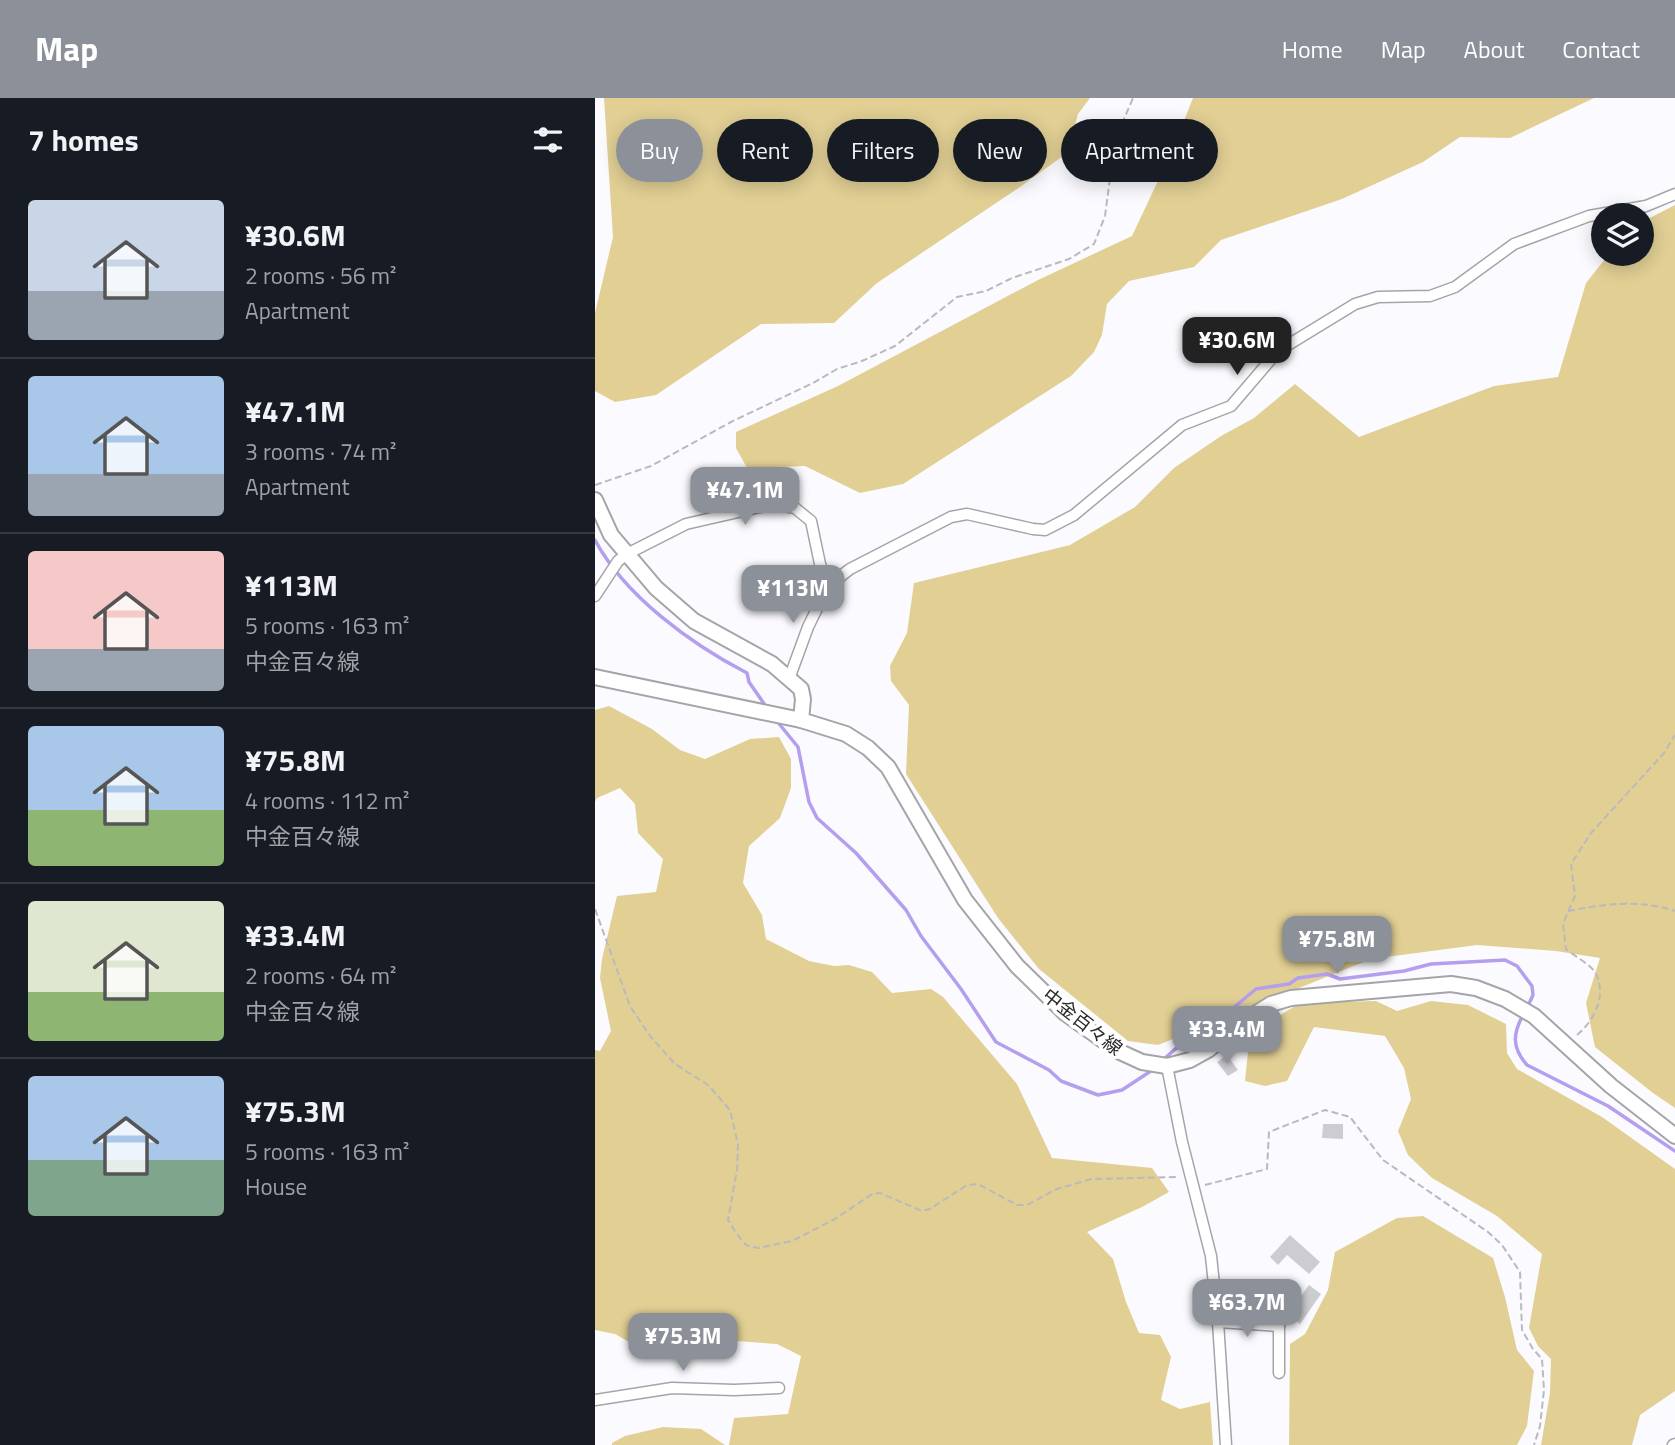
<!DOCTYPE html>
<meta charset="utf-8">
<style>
:root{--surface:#171b24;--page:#242831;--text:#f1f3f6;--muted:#9ea1a6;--line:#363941;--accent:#8c9099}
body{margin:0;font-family:"Titillium Web","Noto Sans JP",sans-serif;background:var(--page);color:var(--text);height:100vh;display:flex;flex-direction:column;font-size:26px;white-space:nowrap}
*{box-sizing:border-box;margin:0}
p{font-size:23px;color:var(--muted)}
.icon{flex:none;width:38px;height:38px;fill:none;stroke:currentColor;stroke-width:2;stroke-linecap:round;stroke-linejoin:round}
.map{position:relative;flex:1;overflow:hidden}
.side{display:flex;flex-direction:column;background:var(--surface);width:595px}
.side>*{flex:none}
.guide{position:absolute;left:21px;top:21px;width:665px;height:63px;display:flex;gap:14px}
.tools{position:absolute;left:996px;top:105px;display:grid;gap:14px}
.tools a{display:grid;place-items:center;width:63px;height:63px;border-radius:50%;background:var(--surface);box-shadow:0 4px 18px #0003;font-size:35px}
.price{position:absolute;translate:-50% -60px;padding:0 16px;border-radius:14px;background:var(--accent);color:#fff;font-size:23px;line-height:46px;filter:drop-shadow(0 2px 4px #0008)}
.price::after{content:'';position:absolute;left:50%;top:42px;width:21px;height:16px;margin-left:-10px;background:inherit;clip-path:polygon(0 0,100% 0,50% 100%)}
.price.on{background:#222;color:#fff}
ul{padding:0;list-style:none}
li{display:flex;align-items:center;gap:21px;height:175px;padding:0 28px}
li+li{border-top:2px solid var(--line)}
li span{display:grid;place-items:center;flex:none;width:196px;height:140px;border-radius:7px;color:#555}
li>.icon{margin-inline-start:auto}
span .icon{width:84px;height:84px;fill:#fffc;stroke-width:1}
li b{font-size:30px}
h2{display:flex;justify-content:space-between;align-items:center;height:84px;padding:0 28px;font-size:30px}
.chip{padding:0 24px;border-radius:32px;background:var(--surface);box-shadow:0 4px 18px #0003;font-size:24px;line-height:63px}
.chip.on{background:var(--accent);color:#fff}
header{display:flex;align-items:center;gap:42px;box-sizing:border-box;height:98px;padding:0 35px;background:var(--accent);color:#fff}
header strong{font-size:33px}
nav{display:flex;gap:38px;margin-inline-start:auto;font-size:24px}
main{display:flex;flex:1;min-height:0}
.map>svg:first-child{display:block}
.green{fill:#e1cf94}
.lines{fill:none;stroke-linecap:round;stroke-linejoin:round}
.stream{stroke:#b49fee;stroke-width:3.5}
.building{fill:#cdccd0}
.street-casing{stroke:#a5a5a9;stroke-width:13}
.secondary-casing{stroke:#a5a5a9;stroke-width:18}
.path{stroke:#bababd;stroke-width:2;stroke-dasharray:7 3.5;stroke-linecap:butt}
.street{stroke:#fff;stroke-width:10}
.secondary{stroke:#fff;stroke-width:14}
.labels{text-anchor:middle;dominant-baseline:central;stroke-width:7;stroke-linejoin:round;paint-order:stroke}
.street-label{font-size:19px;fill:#29292a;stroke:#fff}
</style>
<header>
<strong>Map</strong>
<nav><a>Home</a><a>Map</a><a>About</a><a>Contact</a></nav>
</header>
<main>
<section class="side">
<h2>7 homes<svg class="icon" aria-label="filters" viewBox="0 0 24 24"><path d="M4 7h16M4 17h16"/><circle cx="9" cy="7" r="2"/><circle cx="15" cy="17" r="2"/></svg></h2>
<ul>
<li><span style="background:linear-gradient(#c9d6e8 65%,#9aa5b1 0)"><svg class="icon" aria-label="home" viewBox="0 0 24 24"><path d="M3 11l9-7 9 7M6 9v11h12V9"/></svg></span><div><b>¥30.6M</b><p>2 rooms · 56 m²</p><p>Apartment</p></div></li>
<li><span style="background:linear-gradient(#a9c7e8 70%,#9aa5b1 0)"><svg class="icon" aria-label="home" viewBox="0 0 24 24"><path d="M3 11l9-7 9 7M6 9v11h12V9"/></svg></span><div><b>¥47.1M</b><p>3 rooms · 74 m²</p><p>Apartment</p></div></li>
<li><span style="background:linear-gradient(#f6c9c9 70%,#9aa5b1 0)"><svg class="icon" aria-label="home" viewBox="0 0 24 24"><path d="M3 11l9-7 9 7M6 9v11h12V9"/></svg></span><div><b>¥113M</b><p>5 rooms · 163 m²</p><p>中金百々線</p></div></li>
<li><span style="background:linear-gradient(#a9c7e8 60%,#8fb573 0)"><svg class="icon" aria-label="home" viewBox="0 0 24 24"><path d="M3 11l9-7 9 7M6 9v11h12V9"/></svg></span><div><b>¥75.8M</b><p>4 rooms · 112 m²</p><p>中金百々線</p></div></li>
<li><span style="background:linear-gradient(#dfe7d0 65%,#8fb573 0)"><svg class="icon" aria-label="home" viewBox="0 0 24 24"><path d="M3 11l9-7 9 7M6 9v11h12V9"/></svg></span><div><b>¥33.4M</b><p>2 rooms · 64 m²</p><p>中金百々線</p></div></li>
<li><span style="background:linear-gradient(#a9c7e8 60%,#7fa58c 0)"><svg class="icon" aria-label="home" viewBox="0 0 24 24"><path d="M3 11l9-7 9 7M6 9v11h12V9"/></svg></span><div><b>¥75.3M</b><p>5 rooms · 163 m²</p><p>House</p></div></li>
</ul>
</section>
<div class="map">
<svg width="1080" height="1347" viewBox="0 0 1080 1347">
<rect width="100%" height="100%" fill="#fbfbff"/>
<g class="green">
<polygon points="9,0 495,0 483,16 472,55 425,89 282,185 239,225 166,226 61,297 20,304 0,293 0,215 18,139"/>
<polygon points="598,0 999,0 915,40 865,39 828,64 747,101 626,142 599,169 534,183 512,206 507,237 499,254 476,278 308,386 265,395 210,368 152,370 141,350 141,334 243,288 443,182 537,138 577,53"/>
<polygon points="1080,107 1080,1010 1058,995 1000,949 991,905 1005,860 961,853 882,847 776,861 563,947 533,943 444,871 403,820 311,676 314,607 296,583 295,568 312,535 319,485 475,447 540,409 579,370 626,338 659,320 700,286 764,339 899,288 963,279 991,185 1014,156 1046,156 1047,124"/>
<polygon points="14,608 57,631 85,652 110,661 155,641 184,639 196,661 196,690 185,720 154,748 148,785 167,817 171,841 214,863 239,868 254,867 277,874 297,895 336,891 348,899 422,986 457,1060 557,1070 574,1094 547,1109 492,1134 518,1161 531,1204 544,1235 565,1237 576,1259 566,1302 585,1311 615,1304 618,1347 134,1347 139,1320 193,1316 206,1258 182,1246 142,1243 94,1257 41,1248 20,1236 0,1232 0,952 5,953 16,933 5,880 7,861 22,798 61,794 68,761 43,735 40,706 25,690 2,700 0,704 0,612"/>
<polygon points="781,903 802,913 836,903 873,907 911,926 912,955 922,971 1007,1019 1080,1071 1080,1293 1045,1317 1037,1347 946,1347 955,1295 956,1261 943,1248 934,1230 947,1156 902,1118 837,1080 813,1057 803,1033 816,1001 809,970 790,938 719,929 692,983 670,988 650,983 654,944 682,919 705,905"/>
<polygon points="828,1118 898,1160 910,1199 922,1252 939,1273 932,1328 922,1347 694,1347 695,1246 710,1236 733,1192 740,1154 802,1120"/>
<polygon points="68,1329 106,1331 130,1347 17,1347 17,1345 30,1338"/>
</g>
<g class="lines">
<g class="stream">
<path d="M0,442C30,498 96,546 152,575L154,584L172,610"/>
<polyline points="181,622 203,649 214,704 222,720 261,755 311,812 326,838 366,891 401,944 454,972 466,983 503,997 527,992 559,971"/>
<path d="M929,915C918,935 916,949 932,967L1013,1008L1080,1053"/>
<polyline points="567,963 579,952 626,920 661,891 694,886 703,880 732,876 745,881 809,873 836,866 910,862 922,868 937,888 938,897 933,908"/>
</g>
</g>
<g class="building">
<polygon points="632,957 643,972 633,978 622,964"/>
<polygon points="728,1026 748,1026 748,1041 727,1040"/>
<polygon points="695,1137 725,1164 714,1176 692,1157 683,1167 675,1159"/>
<polygon points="714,1187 726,1196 705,1226 693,1216"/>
</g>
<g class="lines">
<g class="street-casing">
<g id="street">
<polyline points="0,498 23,463 32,456 91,426 165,409 183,407 200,410 216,423 225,466 233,488"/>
<polyline points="194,581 213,529 233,488 255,471 356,419 372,416 438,431 450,432 479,417 587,327 636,308 683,253 760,206 783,199 835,198 860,189 919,146 994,118 1051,108 1080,96"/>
<polyline points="572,968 587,1044 616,1158 623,1224 631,1347"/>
<polyline points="623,1224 684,1228"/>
<polyline points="684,1275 684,1228 687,1206"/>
<polyline points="0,1302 77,1290 139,1292 184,1290"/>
<polyline points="1078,1347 1080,1346"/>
</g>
</g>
<g class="secondary-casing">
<g id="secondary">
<polyline points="0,402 16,437 61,490 99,523 177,566 206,591 208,601 206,622"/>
<polyline points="0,579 206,622 251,636 273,650 293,669 370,802 422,868 470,915 523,953 547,964 572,968 595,962 613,952 649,923 676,906 696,900 856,886 881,890 910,901 939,918 1016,988 1080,1038"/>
</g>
</g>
<g class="path">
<polyline points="0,387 56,368 136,324 218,285 242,271 267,263 300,248 362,199 391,193 417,180 474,161 499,146 510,118 520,42 538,0"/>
<polyline points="0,811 35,908 55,938 80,966 113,987 135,1012 143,1046 142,1072 133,1122 141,1135 151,1147 163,1150 197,1143 240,1121 277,1096 285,1095 327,1113 335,1111 372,1087 383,1086 422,1107 432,1107 462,1091 496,1081 584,1079"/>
<path d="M973,813C1009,806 1044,801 1080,813"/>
<path d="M982,937C999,923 1012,898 1001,876C997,867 979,858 971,851L968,826L980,798L976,766L996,735L1069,655L1080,637"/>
<polyline points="610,1087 672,1071 674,1034 730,1012 755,1019 788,1062 893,1134 907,1147 925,1174 927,1232 938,1251 947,1261 949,1292 945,1328 939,1347"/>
</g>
<use href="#street" class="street"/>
<use href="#secondary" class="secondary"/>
</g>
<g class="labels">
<g class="street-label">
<text transform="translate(488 923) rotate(38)">中金百々線</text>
</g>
</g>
</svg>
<div class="tools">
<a><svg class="icon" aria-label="layers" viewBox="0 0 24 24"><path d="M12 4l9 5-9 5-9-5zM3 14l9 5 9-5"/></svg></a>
</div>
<b class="price on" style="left:642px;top:279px">¥30.6M</b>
<b class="price" style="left:150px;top:429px">¥47.1M</b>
<b class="price" style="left:198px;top:527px">¥113M</b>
<b class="price" style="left:742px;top:878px">¥75.8M</b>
<b class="price" style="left:632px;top:968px">¥33.4M</b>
<b class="price" style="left:652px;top:1241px">¥63.7M</b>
<b class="price" style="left:88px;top:1275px">¥75.3M</b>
<div class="guide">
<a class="chip on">Buy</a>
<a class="chip">Rent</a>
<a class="chip">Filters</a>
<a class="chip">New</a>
<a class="chip">Apartment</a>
</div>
</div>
</main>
